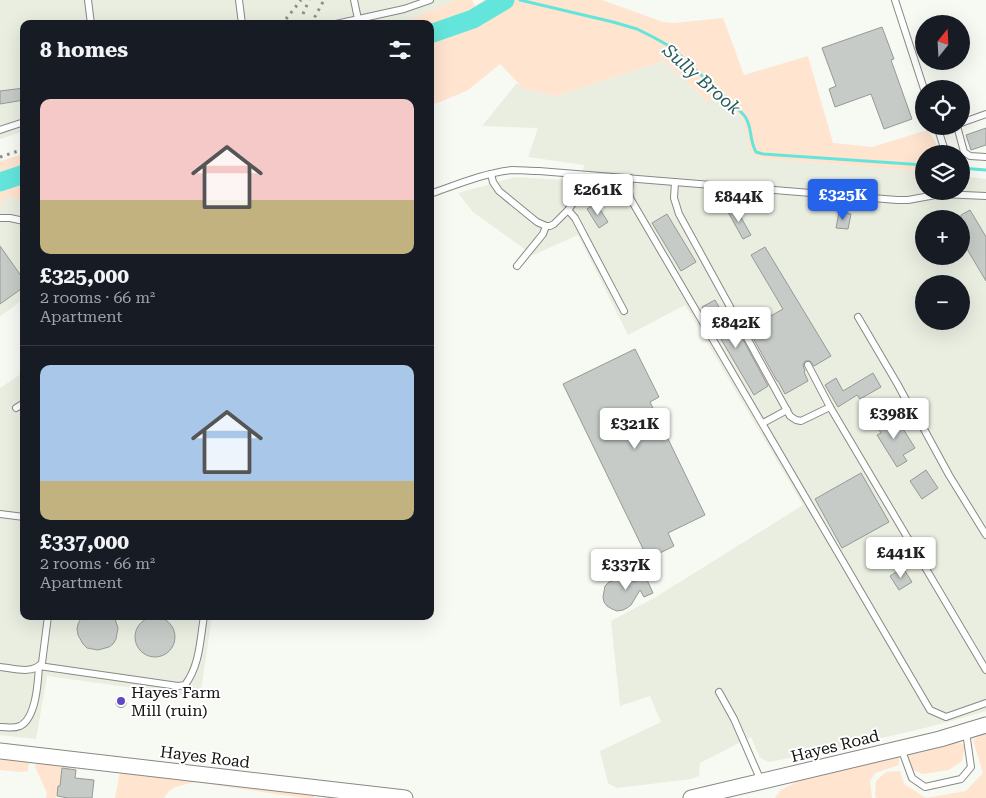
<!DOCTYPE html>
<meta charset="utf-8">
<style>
:root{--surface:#171b24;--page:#242831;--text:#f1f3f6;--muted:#9ea1a6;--line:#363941;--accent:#2563eb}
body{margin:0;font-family:"Roboto Serif",serif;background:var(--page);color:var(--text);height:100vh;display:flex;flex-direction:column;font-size:19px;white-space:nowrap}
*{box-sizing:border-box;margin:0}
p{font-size:16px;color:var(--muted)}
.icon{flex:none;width:28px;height:28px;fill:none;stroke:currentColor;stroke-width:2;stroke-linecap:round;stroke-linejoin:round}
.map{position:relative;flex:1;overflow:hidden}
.sheet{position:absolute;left:20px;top:20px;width:414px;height:600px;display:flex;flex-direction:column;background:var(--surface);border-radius:10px;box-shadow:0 5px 20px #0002}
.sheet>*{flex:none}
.needle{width:32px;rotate:18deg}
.buttons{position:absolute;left:915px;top:15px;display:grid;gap:10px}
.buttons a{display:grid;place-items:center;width:55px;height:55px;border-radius:50%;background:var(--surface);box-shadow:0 5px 20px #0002;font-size:25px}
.price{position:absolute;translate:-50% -42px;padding:0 11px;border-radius:5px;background:#fff;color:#222;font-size:16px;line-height:32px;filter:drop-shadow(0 1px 2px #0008)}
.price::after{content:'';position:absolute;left:50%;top:30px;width:15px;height:11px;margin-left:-8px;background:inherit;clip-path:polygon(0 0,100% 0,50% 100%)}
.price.selected{background:var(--accent);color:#fff}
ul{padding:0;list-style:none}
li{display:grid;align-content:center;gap:10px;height:265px;padding:0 20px}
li+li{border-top:1px solid var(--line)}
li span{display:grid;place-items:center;height:155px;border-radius:10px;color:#555}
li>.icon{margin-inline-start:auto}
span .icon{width:90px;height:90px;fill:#fffc;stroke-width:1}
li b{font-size:21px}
h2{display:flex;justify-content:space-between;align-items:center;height:60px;padding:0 20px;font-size:21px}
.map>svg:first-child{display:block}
.built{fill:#e9eee1;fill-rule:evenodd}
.green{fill:#ffe4d0}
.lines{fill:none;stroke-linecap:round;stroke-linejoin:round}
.stream{stroke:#64e5db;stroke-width:3}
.river{stroke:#64e5db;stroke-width:19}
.building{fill:#c6cbc7;stroke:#959a97}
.service-casing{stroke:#878983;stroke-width:8}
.tertiary-casing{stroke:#878983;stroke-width:17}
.service{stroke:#fff;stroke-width:6}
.tertiary{stroke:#fff;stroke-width:15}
.rail{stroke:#8c8d89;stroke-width:3;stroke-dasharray:2.5 5;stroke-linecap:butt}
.poi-dot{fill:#5f48c1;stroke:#fff;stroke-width:2}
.labels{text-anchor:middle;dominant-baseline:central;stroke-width:4;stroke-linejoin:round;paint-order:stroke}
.poi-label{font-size:16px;fill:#151614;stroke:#fff;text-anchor:start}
.street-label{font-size:16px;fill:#151614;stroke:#fff}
.water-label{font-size:18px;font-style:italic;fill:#265d59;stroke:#fff}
</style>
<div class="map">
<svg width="986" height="798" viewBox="0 0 986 798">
<rect width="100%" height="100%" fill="#f7f9f3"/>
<g class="built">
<polygon points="0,0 456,0 399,24 24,24 24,131 0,139"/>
<path d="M664,61L708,102L720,97L743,118L747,132L758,158L924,172V191H961V176L986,179V711L933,726L839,748L769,762L760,758L751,737L700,763L699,776L691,779L617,788L608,783L600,751L661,722L650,696L620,706L611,621L656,597L803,505L685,305L628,335L578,235L533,255L473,212L458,193L515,177L580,181L584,165L528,157L538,128L482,126L517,83L525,89L557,96ZM924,219H961V256H924ZM924,284H961V321H924Z"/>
<polygon points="4,196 18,200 24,198 24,299 0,316 0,207"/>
<polygon points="24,372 24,616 212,616 200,697 47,676 36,739 0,735 0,388"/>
</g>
<g class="green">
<polygon points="456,0 472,0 475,6 484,0 602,0 663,22 674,23 723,18 744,75 808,56 833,143 872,147 928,130 936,143 938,154 924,154 924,172 758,158 750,150 743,118 720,97 708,102 664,61 557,96 524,89 500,64 468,90 440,102 430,105 430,24 399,24"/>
<polygon points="24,154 24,164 0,172 0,161"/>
<polygon points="24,184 24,198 18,200 5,196 0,207 0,192"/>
<polygon points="986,732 986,798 926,798 966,791 983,773 973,740"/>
<polygon points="958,742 965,745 962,761 949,770 923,774 913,770 908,755"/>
<polygon points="899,756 899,765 875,773 870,781 872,798 775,798 781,790 810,775 851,768"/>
<polygon points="0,757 30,760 29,762 28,771 22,772 0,770"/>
<polygon points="38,761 77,765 76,770 62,768 60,786 58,786 56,798 46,798 47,793 35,767"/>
<polygon points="900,771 904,784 926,798 876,798 875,795 876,781 886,772"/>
<path d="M120,772L314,793V798H303L195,782C182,786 172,784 164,798H115Z"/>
</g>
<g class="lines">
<g class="stream">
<path d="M520,0L613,22L637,29L653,37L671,47L741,112C744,115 747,118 748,123C752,133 750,141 756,152L763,154L924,165"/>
<polyline points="961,168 986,170"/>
</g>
<g class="river">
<polyline points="430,34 473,19 505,0"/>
<polyline points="0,182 24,174"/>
</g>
</g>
<g class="building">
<polygon points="882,27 894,59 891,60 912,119 884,129 871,94 835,107 829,89 836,86 822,48"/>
<polygon points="24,88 24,100 0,104 0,91"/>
<polygon points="986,128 986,145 971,150 966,135"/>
<polygon points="596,203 608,222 599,228 587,209"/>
<polygon points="735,207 751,235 743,239 728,212"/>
<polygon points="970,210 986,237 986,281 961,239 961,215"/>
<polygon points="839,212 851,214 848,229 836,228"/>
<polygon points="667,214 696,262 681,271 652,223"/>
<polygon points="0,246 24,280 24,287 0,304"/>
<polygon points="765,247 831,356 814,366 810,361 805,361 803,365 805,371 804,372 808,381 785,394 778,381 777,381 748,329 783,309 751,255"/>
<polygon points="715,300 736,337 740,334 768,386 754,395 702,307"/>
<polygon points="635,349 659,397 650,402 705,515 668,533 674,546 648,559 563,384"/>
<polygon points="873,373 881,387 860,399 857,395 838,407 825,385 836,378 843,391"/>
<polygon points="889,414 897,426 900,424 915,448 903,455 907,461 897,467 877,435 881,433 875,422"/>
<polygon points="926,470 938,488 922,499 910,481"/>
<polygon points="861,473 889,522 842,548 815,499"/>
<polygon points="903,568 912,582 899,590 890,576"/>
<polygon points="642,569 653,593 644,597 640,590 631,605 627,608 623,610 617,611 612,609 607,606 604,602 603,597 605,586 609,582 619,579 636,582 632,574"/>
<polygon points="82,616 114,616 118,628 116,639 113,644 109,647 98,650 87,648 83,644 78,635 77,629 78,624"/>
<circle cx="155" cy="637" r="20"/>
<circle cx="121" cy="702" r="5.5"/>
<polygon points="62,768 76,770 75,778 94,780 92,798 68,798 57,796 58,786 60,786"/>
</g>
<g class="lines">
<g class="service-casing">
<g id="service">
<polyline points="88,0 91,24"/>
<polyline points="239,0 242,24"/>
<polyline points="354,0 358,19"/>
<polyline points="895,0 924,89"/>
<polyline points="336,24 404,9 430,0"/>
<polyline points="961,123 986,114"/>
<polyline points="937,126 946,154"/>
<polyline points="957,126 964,152 970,156 986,157"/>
<polyline points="0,130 24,122"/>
<polyline points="491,174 493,182 499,191 537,222 546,226 550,226 554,224 568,210 587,185 588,175"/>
<polyline points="630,178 629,191 630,198 930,710 946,717 986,703"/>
<polyline points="675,182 674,198 679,214 790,416 796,420 801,421 830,407"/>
<path d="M430,194C456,185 484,173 512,170C521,170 530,171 539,171L897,200H908L941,194L986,196"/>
<polyline points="568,210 575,218 624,311"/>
<polyline points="0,218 10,218 24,221"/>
<polyline points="517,266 543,234 546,226"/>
<polyline points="858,317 898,385 912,411 919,420 949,475 986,535"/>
<polyline points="808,365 830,407 986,670"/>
<polyline points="16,408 24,403"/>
<polyline points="763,423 787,410"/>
<polyline points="0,514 24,517"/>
<path d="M0,667C13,668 32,675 42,663L48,616"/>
<polyline points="719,692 734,719 761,781"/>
<path d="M0,727C7,727 13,729 20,726C36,718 38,683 39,666L178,686L185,685C200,665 200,640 204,616"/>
<polyline points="901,748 912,778 925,787 961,779 971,767 966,732"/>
</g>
</g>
<g class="tertiary-casing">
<g id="tertiary">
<polyline points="0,751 405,798"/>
<polyline points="691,798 940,739 986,725"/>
</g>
</g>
<use href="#service" class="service"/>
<use href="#tertiary" class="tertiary"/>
<g class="rail">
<polyline points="303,14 309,0"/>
<polyline points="286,19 301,0"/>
<polyline points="311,24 324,0"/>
<polyline points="0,157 24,149"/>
</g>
</g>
<circle class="poi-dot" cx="121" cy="701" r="5"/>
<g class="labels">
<g class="poi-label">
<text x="131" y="692">Hayes Farm<tspan x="131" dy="18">Mill (ruin)</tspan></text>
</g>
<g class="street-label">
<text transform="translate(835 746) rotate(-14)">Hayes Road</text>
<text transform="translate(205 757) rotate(7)">Hayes Road</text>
</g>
<g class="water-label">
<text transform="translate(702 79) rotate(41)">Sully Brook</text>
</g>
</g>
</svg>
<div class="buttons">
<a><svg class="needle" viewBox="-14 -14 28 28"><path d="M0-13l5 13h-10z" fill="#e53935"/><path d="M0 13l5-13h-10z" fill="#9ea1a6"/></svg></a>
<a><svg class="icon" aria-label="locate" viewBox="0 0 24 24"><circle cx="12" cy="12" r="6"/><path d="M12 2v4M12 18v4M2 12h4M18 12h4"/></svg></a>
<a><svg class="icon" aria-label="layers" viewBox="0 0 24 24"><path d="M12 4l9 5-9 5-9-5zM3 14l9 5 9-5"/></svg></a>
<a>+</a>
<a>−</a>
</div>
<b class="price" style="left:598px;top:216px">£261K</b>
<b class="price selected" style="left:843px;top:221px">£325K</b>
<b class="price" style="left:739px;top:223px">£844K</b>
<b class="price" style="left:736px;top:349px">£842K</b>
<b class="price" style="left:894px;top:440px">£398K</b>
<b class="price" style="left:635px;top:450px">£321K</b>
<b class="price" style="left:901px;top:579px">£441K</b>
<b class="price" style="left:626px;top:591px">£337K</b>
<section class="sheet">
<h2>8 homes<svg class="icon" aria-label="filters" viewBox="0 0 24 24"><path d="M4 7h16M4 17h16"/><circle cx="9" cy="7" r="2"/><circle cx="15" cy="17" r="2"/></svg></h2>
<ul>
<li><span style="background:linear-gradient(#f6c9c9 65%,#c2b280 0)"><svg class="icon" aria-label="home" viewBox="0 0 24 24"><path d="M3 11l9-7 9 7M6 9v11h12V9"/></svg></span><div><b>£325,000</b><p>2 rooms · 66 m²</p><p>Apartment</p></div></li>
<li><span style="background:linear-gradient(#a9c7e8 75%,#c2b280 0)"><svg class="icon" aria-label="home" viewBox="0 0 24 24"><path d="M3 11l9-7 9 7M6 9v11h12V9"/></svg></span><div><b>£337,000</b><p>2 rooms · 66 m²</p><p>Apartment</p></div></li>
</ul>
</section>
</div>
